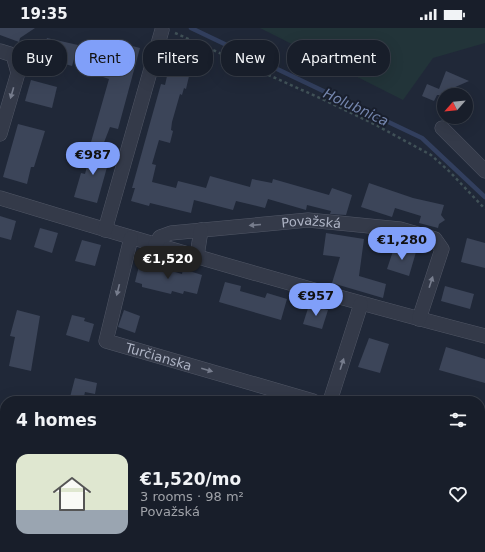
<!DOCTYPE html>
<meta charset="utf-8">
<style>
:root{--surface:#181e2a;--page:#252b36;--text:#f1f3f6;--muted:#9fa2a8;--line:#363c47;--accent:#809ff9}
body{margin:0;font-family:"DejaVu Sans",sans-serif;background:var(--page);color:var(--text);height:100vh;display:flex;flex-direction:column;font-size:15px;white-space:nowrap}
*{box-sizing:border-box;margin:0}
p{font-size:13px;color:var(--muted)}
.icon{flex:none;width:22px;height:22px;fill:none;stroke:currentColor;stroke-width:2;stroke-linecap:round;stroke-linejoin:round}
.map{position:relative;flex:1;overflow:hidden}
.panel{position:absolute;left:0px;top:368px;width:485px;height:156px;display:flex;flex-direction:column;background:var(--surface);border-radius:16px 16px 0 0;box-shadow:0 4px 16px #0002,0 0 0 1px var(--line)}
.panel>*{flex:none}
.hud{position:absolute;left:12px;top:12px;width:461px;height:36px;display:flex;gap:8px}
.needle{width:26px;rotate:243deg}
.fabs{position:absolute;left:437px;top:60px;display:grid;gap:8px}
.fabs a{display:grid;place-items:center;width:36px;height:36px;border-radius:50%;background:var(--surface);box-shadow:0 4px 16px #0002,0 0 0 1px var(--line);font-size:20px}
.price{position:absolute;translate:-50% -34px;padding:0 9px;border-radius:14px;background:var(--accent);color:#111;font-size:13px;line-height:26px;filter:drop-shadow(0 1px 2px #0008)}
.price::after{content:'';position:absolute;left:50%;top:24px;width:12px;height:9px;margin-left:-6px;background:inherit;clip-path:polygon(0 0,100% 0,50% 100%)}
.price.on{background:#222;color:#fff}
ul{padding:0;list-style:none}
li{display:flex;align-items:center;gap:12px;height:100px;padding:0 16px}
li+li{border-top:1px solid var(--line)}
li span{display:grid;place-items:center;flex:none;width:112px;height:80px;border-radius:12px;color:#555}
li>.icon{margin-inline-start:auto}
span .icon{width:48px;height:48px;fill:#fffc;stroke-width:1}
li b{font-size:17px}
h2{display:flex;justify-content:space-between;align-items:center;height:48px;padding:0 16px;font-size:17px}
.chip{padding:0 14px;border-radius:16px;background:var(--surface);box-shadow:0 4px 16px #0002,0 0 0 1px var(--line);font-size:14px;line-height:36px}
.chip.on{background:var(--accent);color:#111}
.status{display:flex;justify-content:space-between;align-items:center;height:28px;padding:0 20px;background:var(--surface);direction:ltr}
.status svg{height:11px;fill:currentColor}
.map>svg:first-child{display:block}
.green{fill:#223439}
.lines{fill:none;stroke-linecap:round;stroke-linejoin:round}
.stream{stroke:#323f5e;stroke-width:4.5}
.building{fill:#3c4559}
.minor-casing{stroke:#515766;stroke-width:15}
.secondary-casing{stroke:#515766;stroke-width:21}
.path{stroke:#405157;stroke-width:2.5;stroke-dasharray:3 3;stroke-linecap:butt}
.minor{stroke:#343a49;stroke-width:14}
.secondary{stroke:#42485c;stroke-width:20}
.oneway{fill:#777d8d}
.labels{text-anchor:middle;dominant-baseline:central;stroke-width:4;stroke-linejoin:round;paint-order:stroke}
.street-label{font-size:13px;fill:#aeb4c5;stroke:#191f2d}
.water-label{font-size:14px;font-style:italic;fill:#7586ae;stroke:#191f2d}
</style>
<div class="status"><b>19:35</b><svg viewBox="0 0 49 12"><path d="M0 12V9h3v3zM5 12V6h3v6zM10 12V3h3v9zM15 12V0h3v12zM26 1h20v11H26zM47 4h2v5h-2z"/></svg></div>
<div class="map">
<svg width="485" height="524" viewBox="0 0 485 524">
<rect width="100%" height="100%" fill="#202838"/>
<g class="green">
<polygon points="260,0 485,0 485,15 433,30 403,72"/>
<polygon points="0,393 5,395 5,519 450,519 468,524 0,524"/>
</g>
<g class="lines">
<polyline class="stream" points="191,0 422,110 485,169"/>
</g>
<g class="building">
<polygon points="0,0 35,0 20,10 19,14 0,7"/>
<polygon points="47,10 78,17 72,38 41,29"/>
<polygon points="121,15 140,20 118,101 110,99 103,117 91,114 109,51 100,48 104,33 116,36"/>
<polygon points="169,39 190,44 186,61 184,60 182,67 180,66 172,94 171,102 173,103 170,115 159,112 152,136 156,137 152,154 176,160 178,153 206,160 210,148 250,159 252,151 272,155 273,151 329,167 332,160 352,167 346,187 330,186 331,183 307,177 306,182 268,171 265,180 236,173 233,182 194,172 191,185 150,175 149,178 131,173 135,160 132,160 152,88 161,56 165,57"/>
<polygon points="446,43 469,53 453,60 456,67 437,67 434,73 422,68 427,56 439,61"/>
<polygon points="31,52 57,59 52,80 25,73"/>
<polygon points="18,96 45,103 34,139 31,139 27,156 3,149"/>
<polygon points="92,119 111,125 97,175 74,169 81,145 85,146"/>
<polygon points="369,155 413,170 444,177 441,187 445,192 439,196 438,200 419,195 421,188 395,180 392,189 361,179"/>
<polygon points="0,188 16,193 11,212 0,209"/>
<polygon points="40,200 58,205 52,225 34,219"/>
<polygon points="326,205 364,211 359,248 386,256 383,270 332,255 340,229 323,227"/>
<polygon points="467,210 485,215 485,240 461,234"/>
<polygon points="82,212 101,217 95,238 75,233"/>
<polygon points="395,217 416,224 409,248 387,241"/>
<polygon points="140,234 182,246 183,241 202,247 197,266 184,263 183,266 172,263 171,266 142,259 142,256 135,254"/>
<polygon points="225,254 241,258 240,263 265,270 267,265 287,271 281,292 219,274"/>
<polygon points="445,258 474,266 470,281 441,273"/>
<polygon points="309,277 328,282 322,301 303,296"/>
<polygon points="17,282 40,288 31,343 9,338 15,309 10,308"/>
<polygon points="124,282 140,288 135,305 118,299"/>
<polygon points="72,287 85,290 84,293 94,296 89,314 66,307"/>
<polygon points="369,310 389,316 380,345 358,339"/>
<polygon points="446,319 485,331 485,355 439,342"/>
<polygon points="75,350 97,355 95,366 85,364 83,373 69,373"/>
</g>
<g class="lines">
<g class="minor-casing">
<g id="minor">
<polyline points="0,23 13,27 18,45 0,106"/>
<polyline points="442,100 485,143"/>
<path d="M0,170C161,219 322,266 485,308"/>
<polyline points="105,202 162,2"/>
<path id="s1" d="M131,210L106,313L313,373"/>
<path id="s2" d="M155,217L160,209L171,205L308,192L400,201L435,211L442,221L419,291"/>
<polyline points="197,228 201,202"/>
<polyline points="330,373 361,276"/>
<polyline points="480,426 485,427"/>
</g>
</g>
<g class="secondary-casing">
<g id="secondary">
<polyline points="0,401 5,402"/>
<polyline points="400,519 418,524"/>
</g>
</g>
<polyline class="path" points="175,5 322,71 374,96 431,127 450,144 485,181"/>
<use href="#minor" class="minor"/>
<use href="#secondary" class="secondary"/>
</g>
<defs><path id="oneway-solid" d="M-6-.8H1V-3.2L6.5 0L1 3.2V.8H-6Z"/></defs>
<g class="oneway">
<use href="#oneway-solid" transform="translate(12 65) rotate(106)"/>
<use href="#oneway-solid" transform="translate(255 197) rotate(175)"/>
<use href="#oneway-solid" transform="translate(431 254) rotate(-72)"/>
<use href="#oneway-solid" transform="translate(118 262) rotate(104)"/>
<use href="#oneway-solid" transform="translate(342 336) rotate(-72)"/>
<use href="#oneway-solid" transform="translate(207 342) rotate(16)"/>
</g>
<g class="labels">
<g class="street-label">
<text stroke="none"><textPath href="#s2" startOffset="162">Považská</textPath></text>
<text stroke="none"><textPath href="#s1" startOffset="161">Turčianska</textPath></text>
</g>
<g class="water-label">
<text transform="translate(356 79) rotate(25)">Holubnica</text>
</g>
</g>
</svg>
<div class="fabs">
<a><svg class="needle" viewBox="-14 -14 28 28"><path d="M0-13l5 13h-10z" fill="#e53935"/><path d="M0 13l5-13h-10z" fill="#9fa2a8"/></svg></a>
</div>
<b class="price" style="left:93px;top:148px">€987</b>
<b class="price" style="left:402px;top:233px">€1,280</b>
<b class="price on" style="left:168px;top:252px">€1,520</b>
<b class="price" style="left:316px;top:289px">€957</b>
<div class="hud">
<a class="chip">Buy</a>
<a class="chip on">Rent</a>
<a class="chip">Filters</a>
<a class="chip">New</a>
<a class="chip">Apartment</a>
</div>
<section class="panel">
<h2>4 homes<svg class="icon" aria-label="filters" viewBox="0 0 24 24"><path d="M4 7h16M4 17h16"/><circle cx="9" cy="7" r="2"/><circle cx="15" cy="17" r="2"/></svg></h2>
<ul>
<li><span style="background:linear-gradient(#dfe7d0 70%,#9aa5b1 0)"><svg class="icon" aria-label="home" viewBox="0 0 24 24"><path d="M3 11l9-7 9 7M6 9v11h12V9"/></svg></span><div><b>€1,520/mo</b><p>3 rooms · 98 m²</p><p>Považská</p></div><svg class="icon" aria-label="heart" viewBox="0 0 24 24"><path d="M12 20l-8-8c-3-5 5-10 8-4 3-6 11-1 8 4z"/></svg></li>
</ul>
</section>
</div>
